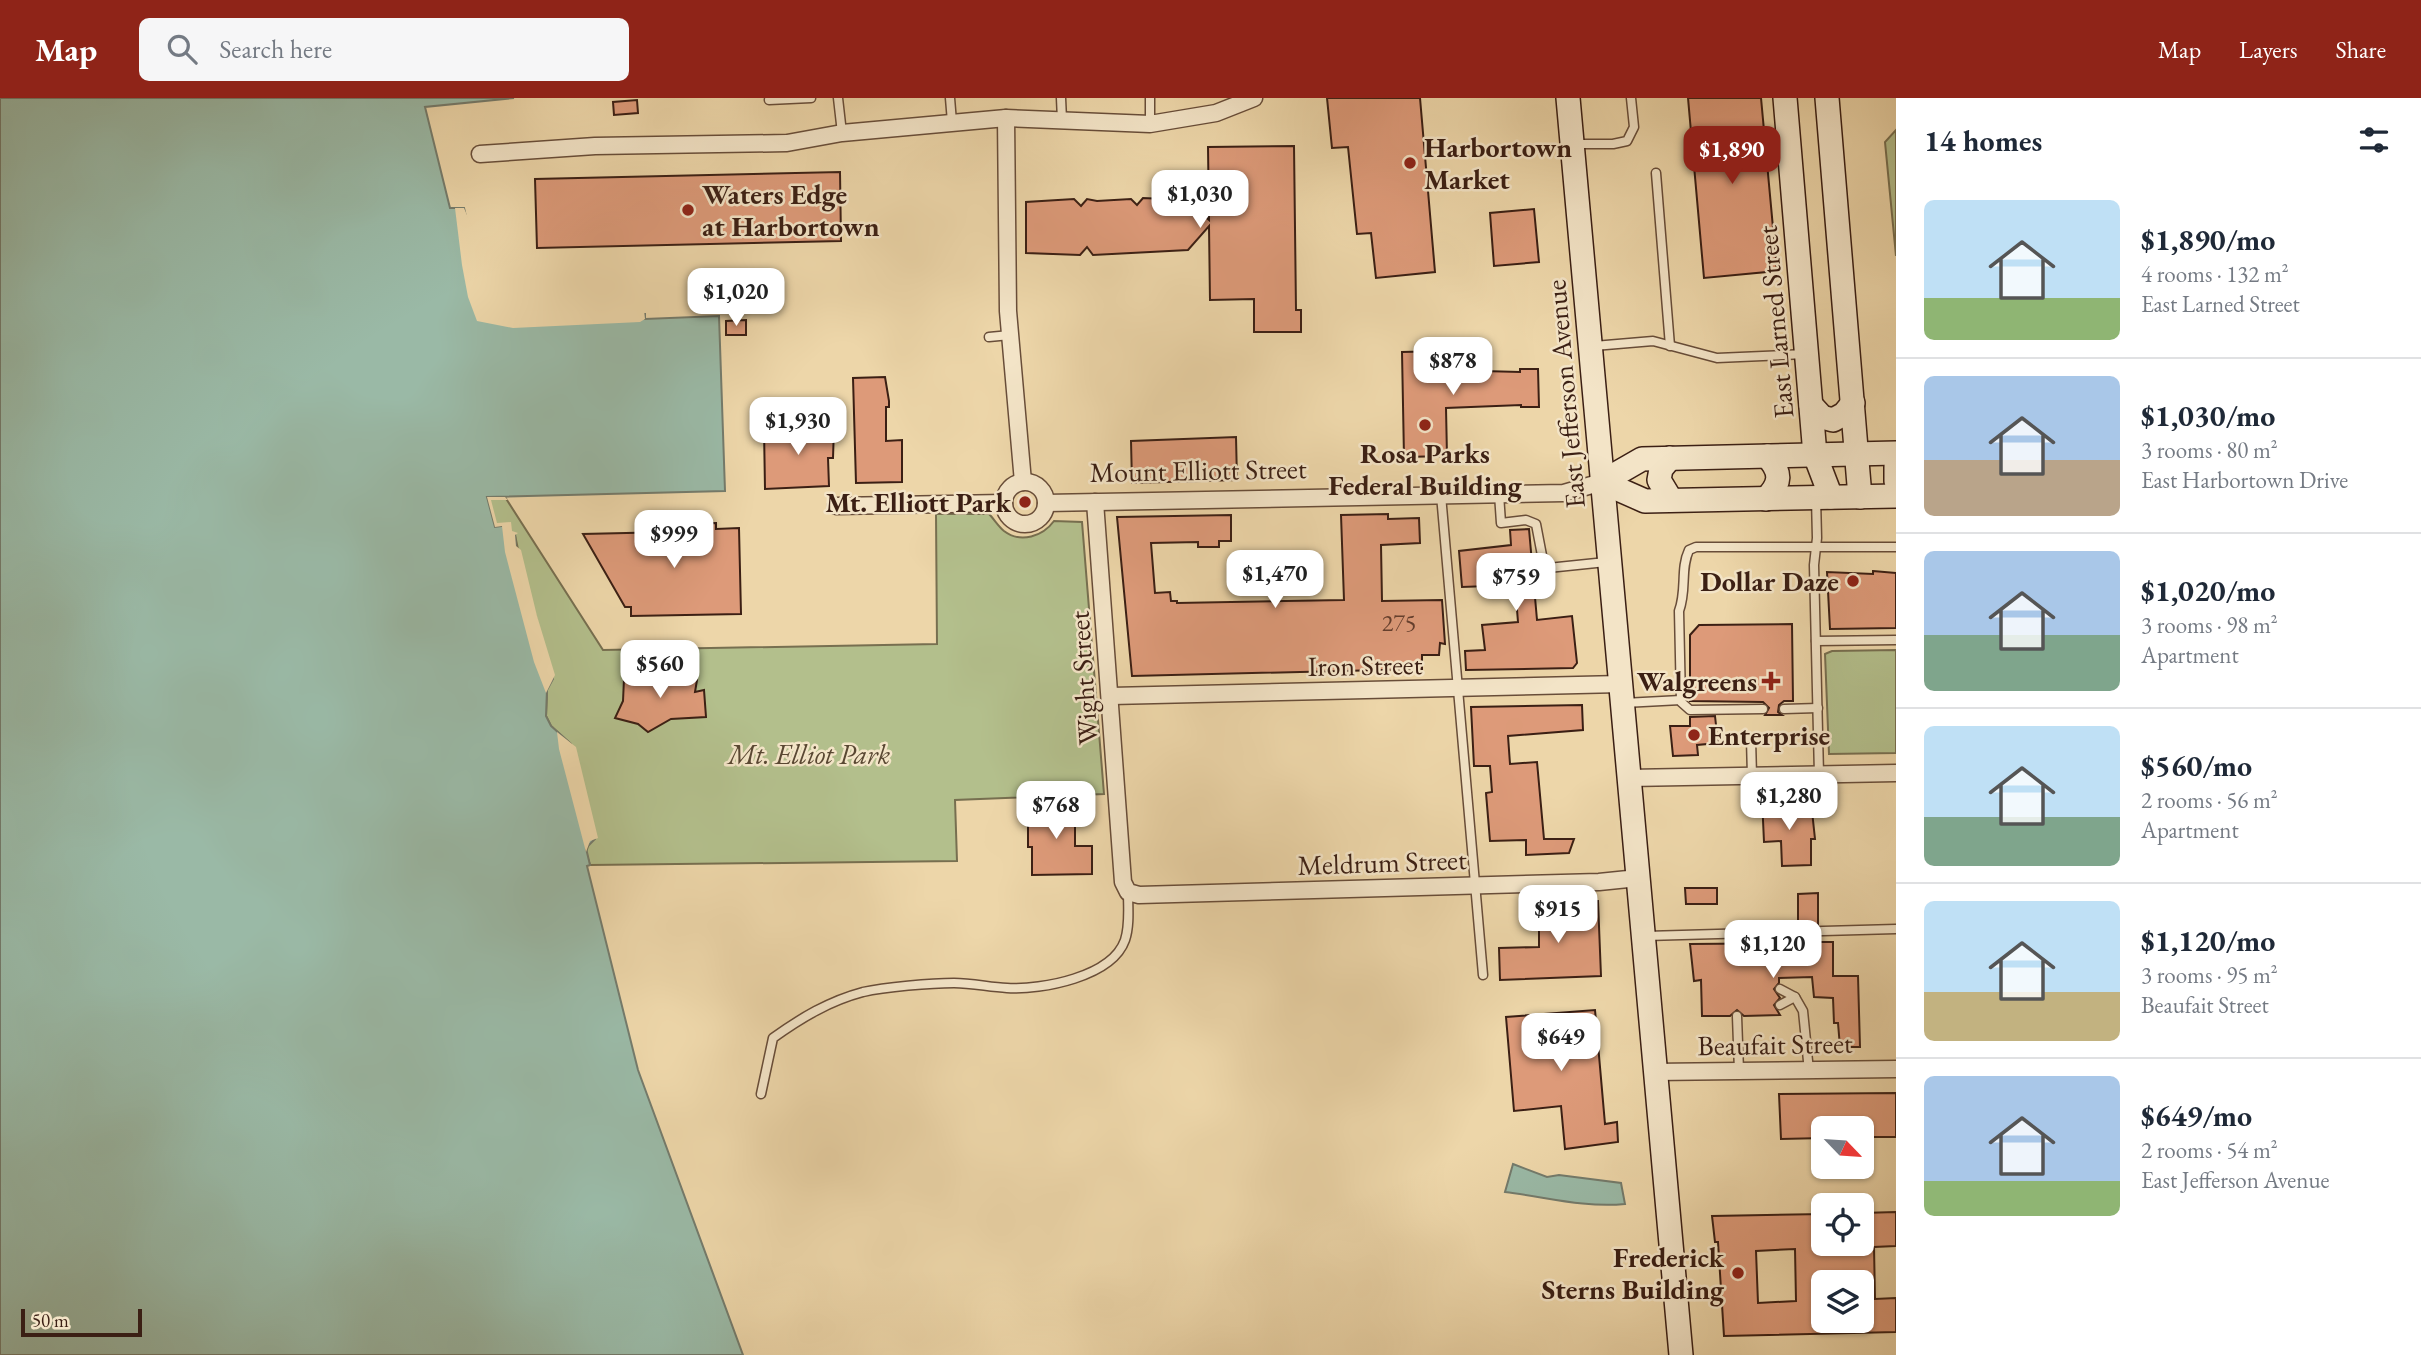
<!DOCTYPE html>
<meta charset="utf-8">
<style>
:root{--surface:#fff;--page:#f6f6f7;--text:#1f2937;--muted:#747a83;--line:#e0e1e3;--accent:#8f2418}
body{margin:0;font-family:"EB Garamond",serif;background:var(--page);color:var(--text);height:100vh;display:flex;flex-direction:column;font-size:26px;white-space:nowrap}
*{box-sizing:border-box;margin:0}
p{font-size:23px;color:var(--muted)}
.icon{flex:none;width:38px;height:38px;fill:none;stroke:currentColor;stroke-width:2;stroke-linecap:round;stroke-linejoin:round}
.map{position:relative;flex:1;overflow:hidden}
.sheet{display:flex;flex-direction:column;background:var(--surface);width:525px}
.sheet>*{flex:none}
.needle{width:46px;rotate:115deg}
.tools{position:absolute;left:1811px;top:1018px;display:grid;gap:14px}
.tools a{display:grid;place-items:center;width:63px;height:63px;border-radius:10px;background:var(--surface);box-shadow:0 2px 5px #0004;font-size:35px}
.scale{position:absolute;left:21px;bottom:18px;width:121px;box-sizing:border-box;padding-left:7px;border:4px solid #3b1f14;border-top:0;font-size:19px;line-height:24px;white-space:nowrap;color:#3b1f14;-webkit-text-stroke:5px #f3e4c7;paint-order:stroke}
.price{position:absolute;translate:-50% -60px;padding:0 16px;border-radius:14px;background:#fff;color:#222;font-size:23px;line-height:46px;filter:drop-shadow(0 2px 4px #0008)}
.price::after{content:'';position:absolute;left:50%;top:42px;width:21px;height:16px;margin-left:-10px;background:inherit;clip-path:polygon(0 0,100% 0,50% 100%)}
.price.current{background:var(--accent);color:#fff}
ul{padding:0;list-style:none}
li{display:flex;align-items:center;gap:21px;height:175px;padding:0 28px}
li+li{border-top:2px solid var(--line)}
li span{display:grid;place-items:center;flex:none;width:196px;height:140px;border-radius:10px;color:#555}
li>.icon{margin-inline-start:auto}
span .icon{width:84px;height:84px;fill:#fffc;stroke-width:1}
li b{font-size:30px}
h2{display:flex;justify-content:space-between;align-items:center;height:84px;padding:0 28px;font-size:30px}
header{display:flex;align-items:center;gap:42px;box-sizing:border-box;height:98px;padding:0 35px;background:var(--accent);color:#fff}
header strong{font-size:33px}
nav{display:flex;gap:38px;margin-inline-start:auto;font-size:24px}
.search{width:490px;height:63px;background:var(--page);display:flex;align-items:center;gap:18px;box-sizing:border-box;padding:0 24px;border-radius:10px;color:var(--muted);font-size:26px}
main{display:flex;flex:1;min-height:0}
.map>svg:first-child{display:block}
.green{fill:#b3bf8c;stroke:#776f50;stroke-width:2}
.water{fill:#9ab9a6;stroke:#747b6c;stroke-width:2}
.pier{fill:#edd6a9}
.building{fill:#dd9a79;stroke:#3b1f14;stroke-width:2;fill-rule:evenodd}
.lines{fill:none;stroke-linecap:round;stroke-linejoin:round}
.lane-casing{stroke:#684d39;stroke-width:11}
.street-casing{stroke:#684d39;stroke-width:19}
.secondary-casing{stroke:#3b1f14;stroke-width:26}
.lane{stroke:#f3e4c7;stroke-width:8}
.street{stroke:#f3e4c7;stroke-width:16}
.secondary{stroke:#f3e4c7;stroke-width:23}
.poi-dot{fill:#8f2418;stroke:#f3e4c7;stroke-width:2.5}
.labels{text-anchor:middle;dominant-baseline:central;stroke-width:5;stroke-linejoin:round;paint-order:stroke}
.number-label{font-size:24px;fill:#643e2d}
.poi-label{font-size:28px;font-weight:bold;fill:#3b1f14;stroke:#f3e4c7;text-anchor:end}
.street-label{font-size:28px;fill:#3b1f14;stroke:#f3e4c7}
.park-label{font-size:28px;font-style:italic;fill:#594732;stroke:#f3e4c7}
</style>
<header>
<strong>Map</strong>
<div class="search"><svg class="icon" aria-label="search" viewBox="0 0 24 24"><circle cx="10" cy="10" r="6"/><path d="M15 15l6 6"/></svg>Search here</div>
<nav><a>Map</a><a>Layers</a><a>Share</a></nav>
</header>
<main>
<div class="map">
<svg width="1896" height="1257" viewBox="0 0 1896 1257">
<rect width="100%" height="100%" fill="#edd6a9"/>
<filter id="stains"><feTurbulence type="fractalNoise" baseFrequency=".00286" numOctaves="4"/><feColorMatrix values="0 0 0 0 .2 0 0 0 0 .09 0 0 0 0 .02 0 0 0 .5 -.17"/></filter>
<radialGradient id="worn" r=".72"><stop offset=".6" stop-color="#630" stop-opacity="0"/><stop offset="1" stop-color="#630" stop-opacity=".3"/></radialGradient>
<g class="green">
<polygon points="1896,32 1896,158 1885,44"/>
<path d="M487,399H505L603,552L937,546L936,416H989C994,421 998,428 1004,433C1021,446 1043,438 1054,423L1082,424L1104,696L955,702L957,763L590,767L586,754L590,743L571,646L551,628L546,618L547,592L515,437L495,429Z"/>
<polygon points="1896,552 1896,655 1829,656 1825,556 1832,553"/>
</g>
<g class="water">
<polygon points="0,0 514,0 425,9 450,110 464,110 489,215 645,216 645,221 719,218 725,393 487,399 495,429 509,427 509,436 515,436 516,448 553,581 547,592 546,618 551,628 571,646 595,741 586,750 590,767 587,768 638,972 743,1257 0,1257"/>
<path d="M1513,1066L1547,1079L1559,1077L1621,1085L1625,1106C1584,1110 1546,1099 1505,1094Z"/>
</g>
<g class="pier">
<polygon points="455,110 464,110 472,129 492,213 644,212 645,221 640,224 513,230 477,223 468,199 462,167"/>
<polygon points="487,399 505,399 508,402 491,402 497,425 511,424 512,433 518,435 515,437 516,448 521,452 537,518 555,577 546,595 534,564 505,454 502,428 495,429"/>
<polygon points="557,634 576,649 598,740 590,743 586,754 559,651"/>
</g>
<g class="building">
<polygon points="1327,0 1420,0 1435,174 1376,180 1371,135 1357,136 1348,49 1332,50"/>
<polygon points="1688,0 1761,0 1777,173 1704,180"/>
<polygon points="637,2 638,15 614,17 613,4"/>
<polygon points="1294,48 1296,212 1301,212 1301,234 1254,234 1254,201 1210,202 1209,128 1188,152 1093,157 1087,149 1080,157 1026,155 1026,104 1074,101 1081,108 1087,101 1097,103 1131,101 1137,107 1143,100 1187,102 1209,122 1208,49"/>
<polygon points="840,74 841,143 537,150 535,81"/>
<polygon points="1534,111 1539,164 1494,168 1490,115"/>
<polygon points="746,222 746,237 726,237 726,223"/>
<polygon points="1445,253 1445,272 1520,274 1520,271 1538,271 1539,309 1521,309 1521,307 1446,310 1447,358 1404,359 1402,254"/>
<polygon points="885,279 889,303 889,309 886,309 886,343 902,342 902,384 856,385 853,280"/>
<polygon points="834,329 833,360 828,360 829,388 765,391 764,331"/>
<polygon points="1236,339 1237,382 1132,385 1131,343"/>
<polygon points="1388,416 1388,421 1419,420 1420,445 1381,447 1382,503 1442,502 1445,546 1440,545 1439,557 1422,557 1422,571 1132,578 1117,419 1231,417 1231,443 1219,443 1219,449 1198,449 1198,444 1151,445 1155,495 1170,494 1171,503 1177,503 1177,505 1344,502 1341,417"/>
<polygon points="716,425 716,431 739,430 741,516 631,518 631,509 625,509 583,436 670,434 670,426"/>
<polygon points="1529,431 1537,522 1572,518 1577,565 1573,570 1466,572 1465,553 1485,552 1482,527 1518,524 1515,487 1462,489 1459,453 1511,447 1510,432"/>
<polygon points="1873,473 1896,475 1896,530 1830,531 1827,474 1873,476"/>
<polygon points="1792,526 1793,603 1784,603 1779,607 1778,614 1782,617 1765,617 1769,610 1763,604 1690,603 1690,537 1699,527"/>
<polygon points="651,573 697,582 695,594 704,592 706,619 671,621 648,634 638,626 615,620 623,603 624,581"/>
<polygon points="1582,607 1583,632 1508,638 1510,666 1537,664 1544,741 1574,741 1569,755 1526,757 1526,742 1490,743 1486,695 1492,694 1490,668 1474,668 1471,609"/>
<polygon points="1715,618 1718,645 1697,647 1698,657 1673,658 1670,628 1690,628 1690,619"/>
<polygon points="1779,699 1779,713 1812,713 1815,741 1811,741 1811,767 1782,768 1781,743 1764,744 1762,700"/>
<polygon points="1075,705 1075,748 1092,748 1092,776 1032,777 1032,749 1028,749 1028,706"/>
<polygon points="1685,790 1717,790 1717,806 1686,806"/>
<polygon points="1818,795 1818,827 1798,827 1798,796"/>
<polygon points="1598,803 1601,878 1500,882 1499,850 1539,849 1539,805"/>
<polygon points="1798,840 1818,840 1818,844 1833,844 1833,878 1858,878 1860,949 1840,949 1838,925 1834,925 1833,900 1814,899 1812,879 1779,880 1779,885 1774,891 1780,900 1774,907 1780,917 1744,918 1737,912 1730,918 1702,918 1701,882 1694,883 1690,846 1798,845"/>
<polygon points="1595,912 1605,1026 1617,1024 1618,1044 1565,1051 1561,1008 1514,1013 1506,919"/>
<polygon points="1896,995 1896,1039 1862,1039 1862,1031 1824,1031 1824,1040 1781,1041 1779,996"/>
<path d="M1896,1114V1148L1874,1149L1875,1201L1896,1200V1234L1724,1238L1718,1144H1715L1712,1118L1824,1116V1146H1862V1115ZM1795,1151L1796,1203L1758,1205L1756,1153ZM1824,1185H1862V1223H1824Z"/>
</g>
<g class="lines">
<g class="lane-casing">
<g id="lane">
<polyline points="838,0 842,35"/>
<polyline points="950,0 952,24"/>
<polyline points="1061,0 1062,22"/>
<polyline points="1150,0 1150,26"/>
<polyline points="769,2 811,0"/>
<polyline points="1576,46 1613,46 1627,43 1634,29 1631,0"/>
<polyline points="1656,75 1670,248"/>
<polyline points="989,239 1010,237"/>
<polyline points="1594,248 1653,243 1717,260 1805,256"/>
<polyline points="1499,396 1501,425 1526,422 1536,426 1544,468 1548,470 1606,464"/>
<polyline points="1441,397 1483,877"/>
<polyline points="1816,400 1817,440 1814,467 1819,677"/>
<polyline points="1816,543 1896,542"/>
<polyline points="1624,605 1681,602"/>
<path d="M1763,611L1690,612L1681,604L1679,513C1687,492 1680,471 1689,452L1696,449H1896"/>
<polyline points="1784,611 1818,610"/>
<polyline points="1751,641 1752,678"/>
<polyline points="1797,677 1797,706 1814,706 1828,712"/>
<polyline points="1646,838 1896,831"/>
<polyline points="1780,891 1795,899 1803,913 1809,973"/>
<polyline points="1780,907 1795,899"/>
<polyline points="1737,918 1739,973"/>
<path d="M761,996L773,940C801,920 829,903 863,894C885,889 931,885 954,885C972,885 989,889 1007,890C1042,892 1112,879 1125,842C1130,827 1128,809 1128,794"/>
</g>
</g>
<g class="street-casing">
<g id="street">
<polyline points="1006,20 1008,213 1023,384"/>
<polyline points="480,56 595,48 787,45 842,35 1006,20 1150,26 1216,15 1254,0"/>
<circle cx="1025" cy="405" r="21"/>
<polyline points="1095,404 1123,784 1128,794 1139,797 1599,784 1638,780"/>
<polyline points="1046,405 1564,395 1602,384"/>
<polyline points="836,408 1004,405"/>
<polyline points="1111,598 1621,586"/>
<polyline points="1629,680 1896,675"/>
<polyline points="1654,974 1896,971"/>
</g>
</g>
<g class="secondary-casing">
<g id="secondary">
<polyline points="1568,0 1681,1257"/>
<polyline points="1785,0 1815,357 1831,399"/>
<polyline points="1827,0 1860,399"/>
<polyline points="1811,307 1822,319 1833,322 1844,316 1853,305"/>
<polyline points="1670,360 1661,371 1659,382 1671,402"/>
<polyline points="1896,369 1896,383"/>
<polyline points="1602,384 1642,361 1896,355"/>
<polyline points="1602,384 1645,403 1896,398"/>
<path d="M1766,401C1781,385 1782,375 1767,358"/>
</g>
</g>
<use href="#lane" class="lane"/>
<use href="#street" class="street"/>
<use href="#secondary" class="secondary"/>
</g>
<g class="poi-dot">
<circle cx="1410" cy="65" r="7"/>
<circle cx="688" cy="112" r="7"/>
<circle cx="1425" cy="327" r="7"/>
<circle cx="1025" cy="404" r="7"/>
<circle cx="1853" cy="483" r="7"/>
<path d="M1767.5 572.5h7v7h7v7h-7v7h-7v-7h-7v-7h7z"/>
<circle cx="1694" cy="637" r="7"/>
<circle cx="1738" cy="1175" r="7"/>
</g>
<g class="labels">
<g class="number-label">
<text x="1399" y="524">275</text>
</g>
<g class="poi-label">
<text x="1424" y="49" text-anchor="start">Harbortown<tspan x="1424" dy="32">Market</tspan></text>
<text x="702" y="96" text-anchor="start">Waters Edge<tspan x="702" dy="32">at Harbortown</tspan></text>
<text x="1425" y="355" text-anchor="middle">Rosa Parks<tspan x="1425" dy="32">Federal Building</tspan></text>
<text x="1011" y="404">Mt. Elliott Park</text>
<text x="1839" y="483">Dollar Daze</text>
<text x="1757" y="583">Walgreens</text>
<text x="1708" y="637" text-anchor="start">Enterprise</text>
<text x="1724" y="1159">Frederick<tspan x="1724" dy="32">Sterns Building</tspan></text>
</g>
<g class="street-label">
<text transform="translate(1775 224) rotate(-95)">East Larned Street</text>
<text transform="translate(1565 296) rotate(-95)">East Jefferson Avenue</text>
<text transform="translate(1198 372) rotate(-1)">Mount Elliott Street</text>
<text transform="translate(1365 567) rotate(-1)">Iron Street</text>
<text transform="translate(1083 580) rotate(-94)">Wight Street</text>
<text transform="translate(1382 764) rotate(-2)">Meldrum Street</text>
<text transform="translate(1775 946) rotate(-1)">Beaufait Street</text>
</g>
<g class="park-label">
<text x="809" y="656">Mt. Elliot Park</text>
</g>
</g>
<rect width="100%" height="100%" filter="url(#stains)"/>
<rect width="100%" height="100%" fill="url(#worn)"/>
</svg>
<div class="tools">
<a><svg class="needle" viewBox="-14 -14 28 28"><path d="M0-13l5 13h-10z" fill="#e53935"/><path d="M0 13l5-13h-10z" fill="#747a83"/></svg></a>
<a><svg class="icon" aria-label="locate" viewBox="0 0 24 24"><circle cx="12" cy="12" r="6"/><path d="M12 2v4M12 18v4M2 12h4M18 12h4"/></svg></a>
<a><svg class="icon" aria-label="layers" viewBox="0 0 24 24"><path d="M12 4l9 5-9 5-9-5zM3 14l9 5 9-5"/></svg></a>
</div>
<div class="scale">50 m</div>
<b class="price current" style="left:1732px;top:88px">$1,890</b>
<b class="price" style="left:1200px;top:132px">$1,030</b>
<b class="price" style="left:736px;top:230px">$1,020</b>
<b class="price" style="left:1453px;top:299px">$878</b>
<b class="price" style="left:798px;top:359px">$1,930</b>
<b class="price" style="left:674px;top:472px">$999</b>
<b class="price" style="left:1275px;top:512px">$1,470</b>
<b class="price" style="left:1516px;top:515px">$759</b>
<b class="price" style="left:660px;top:602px">$560</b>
<b class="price" style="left:1789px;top:734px">$1,280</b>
<b class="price" style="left:1056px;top:743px">$768</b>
<b class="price" style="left:1558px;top:847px">$915</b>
<b class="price" style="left:1773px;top:882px">$1,120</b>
<b class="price" style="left:1561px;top:975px">$649</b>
</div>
<section class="sheet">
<h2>14 homes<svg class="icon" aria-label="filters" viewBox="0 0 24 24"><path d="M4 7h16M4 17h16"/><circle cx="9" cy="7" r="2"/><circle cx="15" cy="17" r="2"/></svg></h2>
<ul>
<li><span style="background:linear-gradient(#bfe0f5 70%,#8fb573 0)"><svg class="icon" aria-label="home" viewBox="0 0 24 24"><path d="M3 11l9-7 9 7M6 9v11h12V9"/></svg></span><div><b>$1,890/mo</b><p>4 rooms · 132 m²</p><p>East Larned Street</p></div></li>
<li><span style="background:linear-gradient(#a9c7e8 60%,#b9a48a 0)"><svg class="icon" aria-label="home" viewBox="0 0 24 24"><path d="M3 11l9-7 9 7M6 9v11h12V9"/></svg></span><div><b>$1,030/mo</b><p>3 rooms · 80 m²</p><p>East Harbortown Drive</p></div></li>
<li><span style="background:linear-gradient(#a9c7e8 60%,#7fa58c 0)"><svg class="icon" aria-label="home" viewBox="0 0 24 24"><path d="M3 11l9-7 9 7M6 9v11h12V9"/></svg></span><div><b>$1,020/mo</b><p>3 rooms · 98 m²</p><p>Apartment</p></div></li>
<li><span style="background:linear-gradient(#bfe0f5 65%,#7fa58c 0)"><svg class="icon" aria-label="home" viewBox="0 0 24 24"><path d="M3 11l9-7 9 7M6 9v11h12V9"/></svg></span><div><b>$560/mo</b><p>2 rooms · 56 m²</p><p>Apartment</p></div></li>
<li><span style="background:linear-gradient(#bfe0f5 65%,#c2b280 0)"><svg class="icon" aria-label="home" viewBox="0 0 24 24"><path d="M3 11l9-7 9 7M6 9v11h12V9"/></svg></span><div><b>$1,120/mo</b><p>3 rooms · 95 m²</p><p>Beaufait Street</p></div></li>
<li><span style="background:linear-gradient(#a9c7e8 75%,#8fb573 0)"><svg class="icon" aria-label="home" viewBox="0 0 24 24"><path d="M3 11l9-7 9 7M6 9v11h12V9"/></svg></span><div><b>$649/mo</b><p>2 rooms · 54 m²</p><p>East Jefferson Avenue</p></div></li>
</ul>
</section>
</main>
